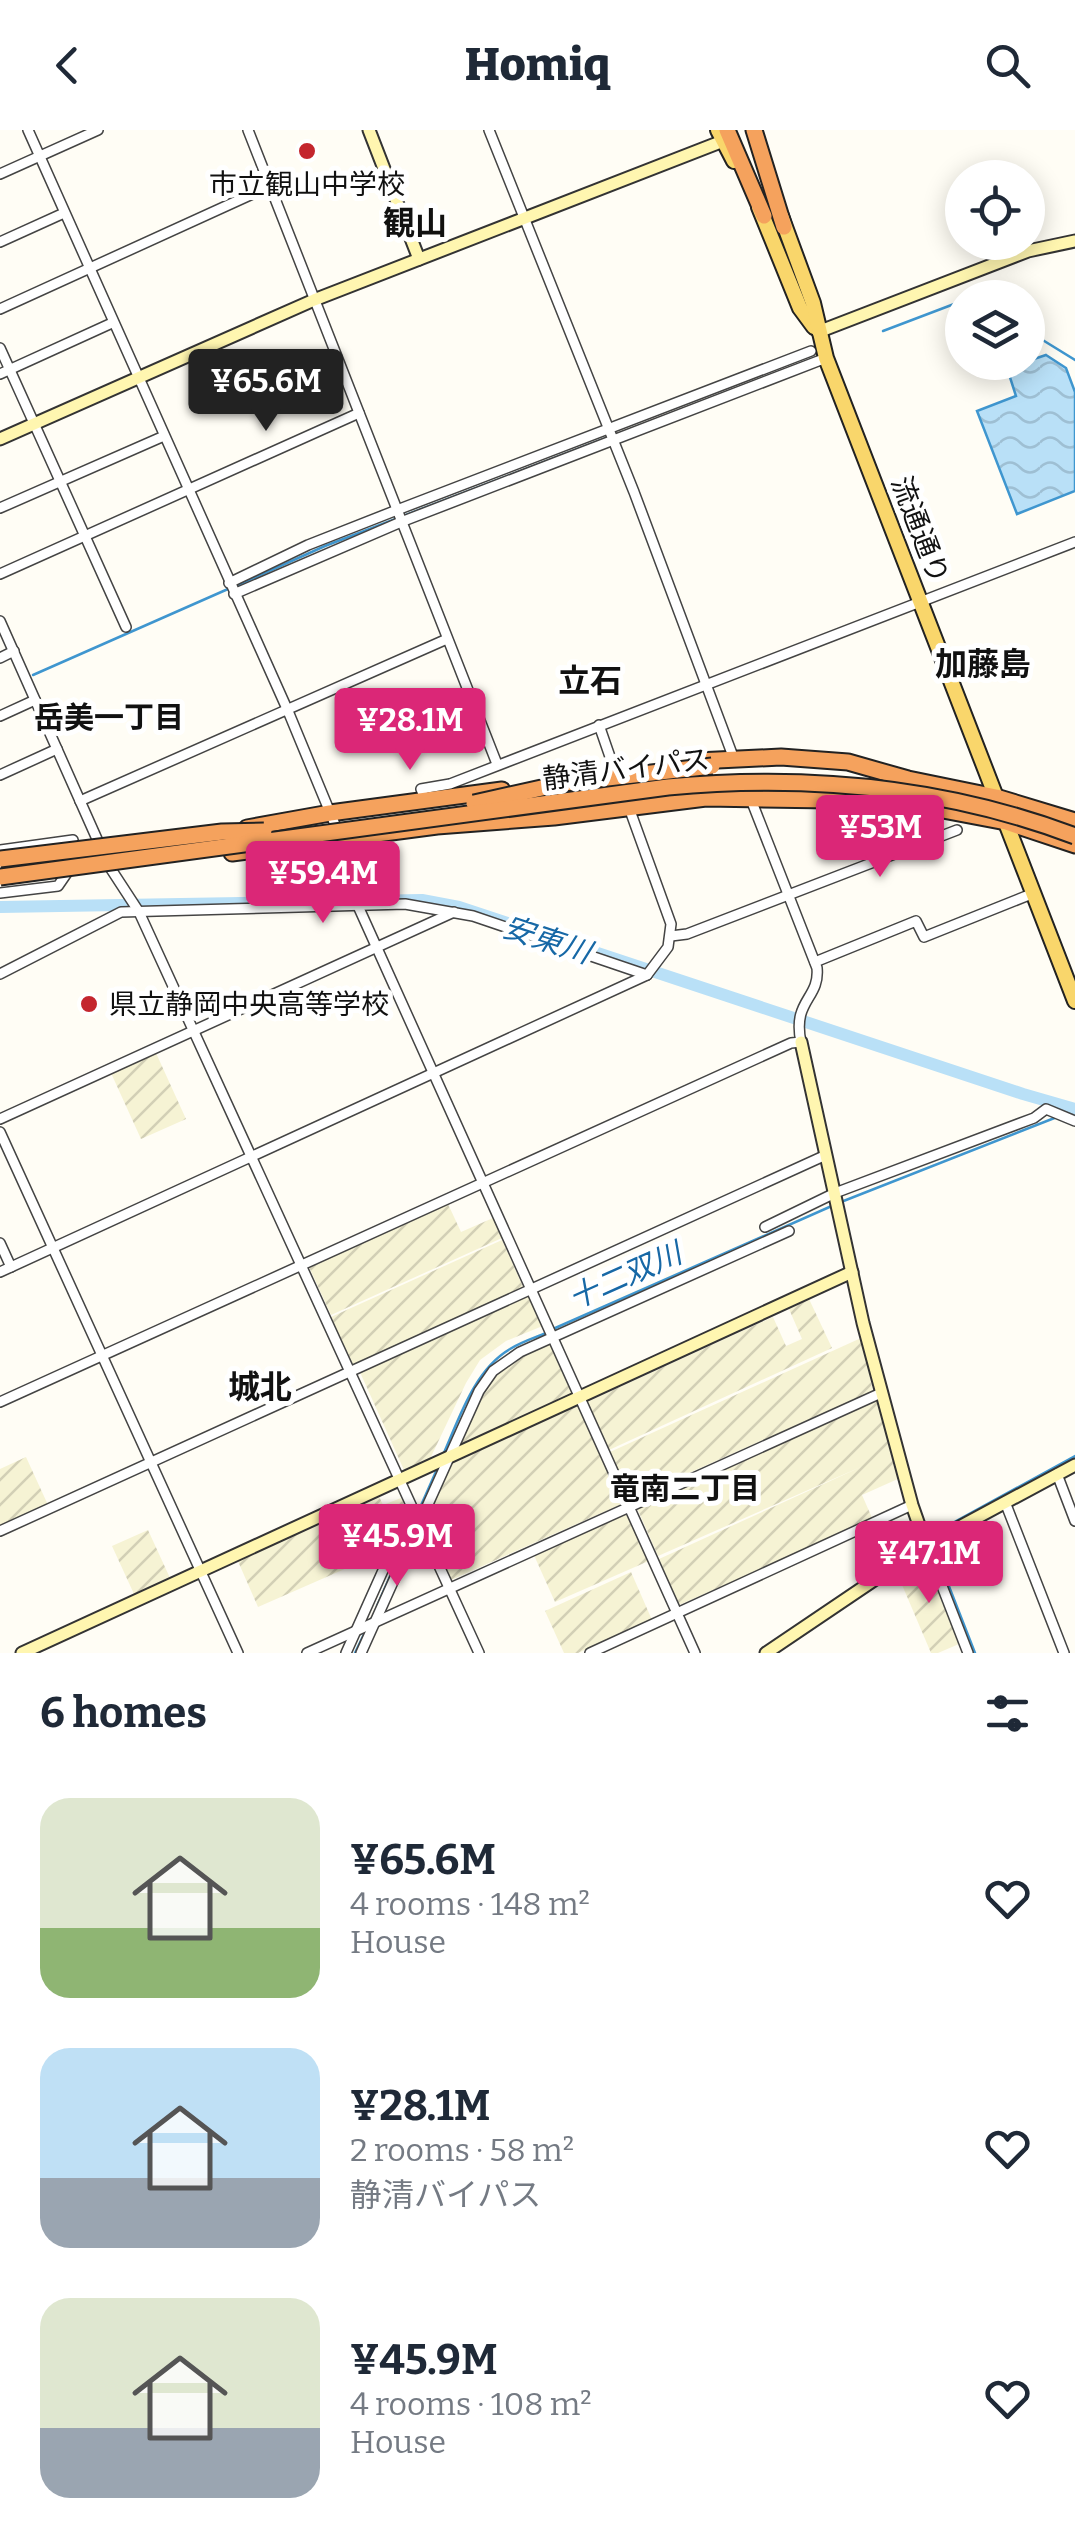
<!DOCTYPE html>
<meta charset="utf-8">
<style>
:root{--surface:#fff;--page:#f2f2f3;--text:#1f2937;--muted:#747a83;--accent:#db2777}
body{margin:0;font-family:Bitter,"Noto Sans JP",serif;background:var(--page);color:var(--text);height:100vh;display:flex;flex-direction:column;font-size:38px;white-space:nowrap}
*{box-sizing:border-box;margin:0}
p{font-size:32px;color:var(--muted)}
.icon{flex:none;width:55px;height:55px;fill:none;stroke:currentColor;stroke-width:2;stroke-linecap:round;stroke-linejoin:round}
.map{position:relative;height:1523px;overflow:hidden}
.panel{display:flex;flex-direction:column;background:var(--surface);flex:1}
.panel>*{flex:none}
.tools{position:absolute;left:945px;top:30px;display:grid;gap:20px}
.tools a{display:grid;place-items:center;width:100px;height:100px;border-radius:50%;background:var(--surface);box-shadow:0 5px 25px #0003;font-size:50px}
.price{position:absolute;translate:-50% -85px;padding:0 22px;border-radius:10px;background:var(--accent);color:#fff;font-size:32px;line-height:65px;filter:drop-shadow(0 2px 5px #0008)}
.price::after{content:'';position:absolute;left:50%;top:60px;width:30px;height:22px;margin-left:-15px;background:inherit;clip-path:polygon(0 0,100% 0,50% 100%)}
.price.on{background:#222;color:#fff}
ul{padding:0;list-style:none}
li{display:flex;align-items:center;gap:30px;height:250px;padding:0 40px}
li span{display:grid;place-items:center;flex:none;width:280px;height:200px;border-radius:30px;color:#555}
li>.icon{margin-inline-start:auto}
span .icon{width:120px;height:120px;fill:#fffc;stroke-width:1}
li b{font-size:42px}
h2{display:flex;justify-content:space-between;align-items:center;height:120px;padding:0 40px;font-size:42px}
header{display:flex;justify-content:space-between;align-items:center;height:130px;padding:0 40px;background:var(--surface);font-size:45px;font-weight:800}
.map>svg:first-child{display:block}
.farmland{fill:url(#farmland-furrows)}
.water{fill:url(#water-waves);stroke:#3f96cf;stroke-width:2.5}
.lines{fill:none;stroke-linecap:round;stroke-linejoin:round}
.stream{stroke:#3f96cf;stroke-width:2.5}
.river{stroke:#b9e0f7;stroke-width:12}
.street-casing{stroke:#444;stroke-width:12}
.secondary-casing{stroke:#333;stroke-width:15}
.primary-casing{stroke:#222;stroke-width:18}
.highway-casing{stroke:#222;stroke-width:19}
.street{stroke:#fff;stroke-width:9}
.secondary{stroke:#fff6b0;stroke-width:11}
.primary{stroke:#f9d66b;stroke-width:14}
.highway{stroke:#f5a25d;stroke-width:15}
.highway-bridge-casing{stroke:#222;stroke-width:19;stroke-linecap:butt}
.highway-bridge{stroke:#f5a25d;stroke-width:15}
.poi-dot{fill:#c4262e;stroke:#fff;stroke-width:4}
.labels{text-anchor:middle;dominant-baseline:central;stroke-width:10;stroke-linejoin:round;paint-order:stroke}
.poi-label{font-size:28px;fill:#111;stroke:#fff}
.street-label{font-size:28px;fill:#111;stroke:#fff}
.neighbourhood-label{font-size:30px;font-weight:bold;fill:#111;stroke:#fff}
.water-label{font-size:30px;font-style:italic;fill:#1768a6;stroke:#fff}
.quarter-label{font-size:32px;font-weight:bold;fill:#111;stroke:#fff}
</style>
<header><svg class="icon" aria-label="back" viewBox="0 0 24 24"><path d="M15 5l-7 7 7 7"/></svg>Homiq<svg class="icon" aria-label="search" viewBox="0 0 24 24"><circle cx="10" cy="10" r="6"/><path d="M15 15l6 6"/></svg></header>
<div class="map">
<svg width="1075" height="1523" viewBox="0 0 1075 1523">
<defs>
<pattern id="farmland-furrows" width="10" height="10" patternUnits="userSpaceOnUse" patternTransform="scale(2.5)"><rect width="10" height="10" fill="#f6f3d4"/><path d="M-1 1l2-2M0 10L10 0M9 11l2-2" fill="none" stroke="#d2cfb5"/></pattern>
<pattern id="water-waves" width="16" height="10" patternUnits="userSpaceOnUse" patternTransform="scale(2.5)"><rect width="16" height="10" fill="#b9e0f7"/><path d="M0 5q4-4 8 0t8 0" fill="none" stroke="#9ebfd3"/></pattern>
</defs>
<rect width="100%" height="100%" fill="#fffdf5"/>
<g class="farmland">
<polygon points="156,923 186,989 141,1009 111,943"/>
<polygon points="448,1074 461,1102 493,1088 502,1108 331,1185 309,1137"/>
<polygon points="502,1110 524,1159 353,1235 331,1187"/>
<polygon points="527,1165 532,1167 545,1195 506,1211 480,1230 466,1253 429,1331 404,1340 359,1240"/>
<polygon points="809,1169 832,1218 609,1320 587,1272 773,1187 786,1216 802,1209 789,1179"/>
<polygon points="861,1208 873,1261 633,1368 630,1367 610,1322"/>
<polygon points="550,1211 576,1264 455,1320 481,1262 493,1246 512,1229"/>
<polygon points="875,1269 878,1270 900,1348 862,1365 873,1390 679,1475 659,1429 863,1336 658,1426 637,1378"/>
<polygon points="579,1272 626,1372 451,1450 425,1392 451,1330"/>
<polygon points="26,1327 48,1375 0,1396 0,1339"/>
<polygon points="378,1364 383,1375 401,1368 406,1378 388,1420 258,1477 237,1429"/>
<polygon points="628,1380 651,1430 555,1472 533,1423"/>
<polygon points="148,1400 170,1448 134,1464 112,1416"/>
<polygon points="923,1426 959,1514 938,1523 931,1523 897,1443"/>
<polygon points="631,1442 652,1490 578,1523 564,1523 545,1481"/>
</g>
<polygon class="water" points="1046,225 1066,238 1075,262 1075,361 1017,384 977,281 1016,266 1007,238"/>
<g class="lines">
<g class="stream">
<polyline points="883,201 962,171"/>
<polyline points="1028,201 1075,230"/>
<polyline points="236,456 325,416 609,307"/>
<polyline points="33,545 228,459"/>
<polyline points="1065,984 1075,980"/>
<polyline points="841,1072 1057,987"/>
<polyline points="553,1199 834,1075"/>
<path d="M443,1325C459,1289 474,1240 510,1219C521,1212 534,1208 546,1203"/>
<polyline points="419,1380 438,1337"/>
<polyline points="929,1406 1075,1326"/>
<polyline points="934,1418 975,1523"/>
<polyline points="377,1476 414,1392"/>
<polyline points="355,1523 365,1502"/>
</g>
<polyline class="river" points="0,777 422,770 459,777 1023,964 1075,979"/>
<g class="street-casing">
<g id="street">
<polyline points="28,0 288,581 341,709 358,776 695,1523"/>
<polyline points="248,0 497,634"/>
<polyline points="489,0 634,362 734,629"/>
<polyline points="0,44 98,0"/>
<polyline points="0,112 64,83"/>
<polyline points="0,179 270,56"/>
<polyline points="0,218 126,497"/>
<polyline points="0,244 112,193"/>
<polyline points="0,378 164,306"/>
<polyline points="0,444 359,283"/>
<polyline points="229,453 308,415 397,380 811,221"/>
<polyline points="234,464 401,392 826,228"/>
<polyline points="0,491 109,736 139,782 479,1523"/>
<polyline points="0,528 14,521"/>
<polyline points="0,586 35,570"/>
<polyline points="599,595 617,647"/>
<polyline points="0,645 57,619"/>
<polyline points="80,671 447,509"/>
<polyline points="426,671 421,659 450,654 1075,412"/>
<polyline points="0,720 73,710"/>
<polyline points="0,763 58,756 69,740"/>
<polyline points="671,806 687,804 957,700"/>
<polyline points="815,832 916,791 924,807 1034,763"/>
<polyline points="0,844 121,782 405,774 473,786 647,845"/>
<polyline points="0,989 454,782"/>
<polyline points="0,1002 238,1523"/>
<polyline points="765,1097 835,1063 1034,988 1046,979 1075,991"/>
<polyline points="0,1113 11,1137"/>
<polyline points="0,1142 647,845 668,817 671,794 628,675"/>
<path d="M0,1272L791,913L801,912C792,870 820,869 817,838L750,667"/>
<polyline points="1057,1344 1075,1391"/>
<polyline points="1005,1372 1064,1523"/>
<polyline points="0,1401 826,1025"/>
<polyline points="926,1415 968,1523"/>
<polyline points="307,1523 881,1263"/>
<polyline points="346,1523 411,1378"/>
<polyline points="361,1523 479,1261 493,1241 520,1222 789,1101"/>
<polyline points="590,1523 912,1375"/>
</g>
</g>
<g class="secondary-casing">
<g id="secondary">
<polyline points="369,0 419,129"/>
<polyline points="818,202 1028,121 1075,111"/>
<polyline points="0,309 314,170 723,11"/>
<polyline points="801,912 863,1193 912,1375 926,1415"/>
<polyline points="22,1523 852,1142"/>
<polyline points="766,1523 926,1415 1075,1335"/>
</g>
</g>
<g class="primary-casing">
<g id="primary">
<polyline points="718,0 734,31"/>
<polyline points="759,77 800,178 814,197"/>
<polyline points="781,86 813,173 826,228 1075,871"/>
</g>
</g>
<g class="highway-casing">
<g id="highway">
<polyline points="727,0 764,86"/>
<polyline points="754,0 784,97"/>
<polyline points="697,631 781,627 848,632 908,649 996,667 1075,691"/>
<polyline points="890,670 1006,692 1075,715"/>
<polyline points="247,698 330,683 502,660"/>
<polyline points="232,723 437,696 554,687 706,668 898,671"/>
</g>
</g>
<use href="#street" class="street"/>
<use href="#secondary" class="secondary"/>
<use href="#primary" class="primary"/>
<use href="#highway" class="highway"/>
<g class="highway-bridge-casing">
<g id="highway-bridge">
<polyline points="474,673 564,653 712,636"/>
<polyline points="0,729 222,702 264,701"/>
<path d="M0,747L668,657C808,644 943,656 1075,706"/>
</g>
</g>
<use href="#highway-bridge" class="highway-bridge"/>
</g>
<g class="poi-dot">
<circle cx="307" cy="21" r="10"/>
<circle cx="89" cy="874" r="10"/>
</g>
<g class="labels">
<g class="poi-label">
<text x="307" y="54">市立観山中学校</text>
<text x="109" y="874" text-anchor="start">県立静岡中央高等学校</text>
</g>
<g class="street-label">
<text transform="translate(920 400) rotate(69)">流通通り</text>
<text transform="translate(626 639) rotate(-7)">静清バイパス</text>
</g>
<g class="neighbourhood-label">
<text x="109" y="588">岳美一丁目</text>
<text x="685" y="1359">竜南二丁目</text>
</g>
<g class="water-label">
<text transform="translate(547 810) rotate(18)">安東川</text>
<text transform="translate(625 1146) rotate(-24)">十二双川</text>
</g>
<g class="quarter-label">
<text x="415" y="93">観山</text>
<text x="983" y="534">加藤島</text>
<text x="590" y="551">立石</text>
<text x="260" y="1257">城北</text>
</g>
</g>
</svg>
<div class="tools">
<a><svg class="icon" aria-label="locate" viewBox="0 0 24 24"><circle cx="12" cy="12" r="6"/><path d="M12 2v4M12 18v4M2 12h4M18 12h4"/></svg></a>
<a><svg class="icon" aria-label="layers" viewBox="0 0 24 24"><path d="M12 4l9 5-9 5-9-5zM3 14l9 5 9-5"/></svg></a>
</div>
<b class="price on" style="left:266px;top:304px">¥65.6M</b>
<b class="price" style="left:410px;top:643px">¥28.1M</b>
<b class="price" style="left:880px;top:750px">¥53M</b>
<b class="price" style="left:323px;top:796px">¥59.4M</b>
<b class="price" style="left:397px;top:1459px">¥45.9M</b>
<b class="price" style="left:929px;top:1476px">¥47.1M</b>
</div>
<section class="panel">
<h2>6 homes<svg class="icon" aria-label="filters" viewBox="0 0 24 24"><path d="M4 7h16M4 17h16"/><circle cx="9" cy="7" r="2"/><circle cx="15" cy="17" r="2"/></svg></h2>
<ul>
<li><span style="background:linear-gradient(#dfe7d0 65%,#8fb573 0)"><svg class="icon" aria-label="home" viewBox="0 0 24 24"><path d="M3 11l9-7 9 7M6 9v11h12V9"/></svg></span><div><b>¥65.6M</b><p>4 rooms · 148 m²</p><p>House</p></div><svg class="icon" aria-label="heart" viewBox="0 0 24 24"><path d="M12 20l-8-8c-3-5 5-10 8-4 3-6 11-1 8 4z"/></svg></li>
<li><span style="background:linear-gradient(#bfe0f5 65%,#9aa5b1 0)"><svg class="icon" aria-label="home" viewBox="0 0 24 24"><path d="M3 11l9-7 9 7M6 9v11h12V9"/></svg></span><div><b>¥28.1M</b><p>2 rooms · 58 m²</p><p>静清バイパス</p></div><svg class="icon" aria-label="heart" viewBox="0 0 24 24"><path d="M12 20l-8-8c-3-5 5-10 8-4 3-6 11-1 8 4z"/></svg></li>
<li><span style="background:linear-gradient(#dfe7d0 65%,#9aa5b1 0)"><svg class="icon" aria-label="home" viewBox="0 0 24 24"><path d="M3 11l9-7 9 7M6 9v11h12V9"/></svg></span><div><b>¥45.9M</b><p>4 rooms · 108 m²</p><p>House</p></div><svg class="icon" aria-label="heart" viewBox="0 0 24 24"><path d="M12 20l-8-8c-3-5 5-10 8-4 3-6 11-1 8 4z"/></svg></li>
</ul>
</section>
